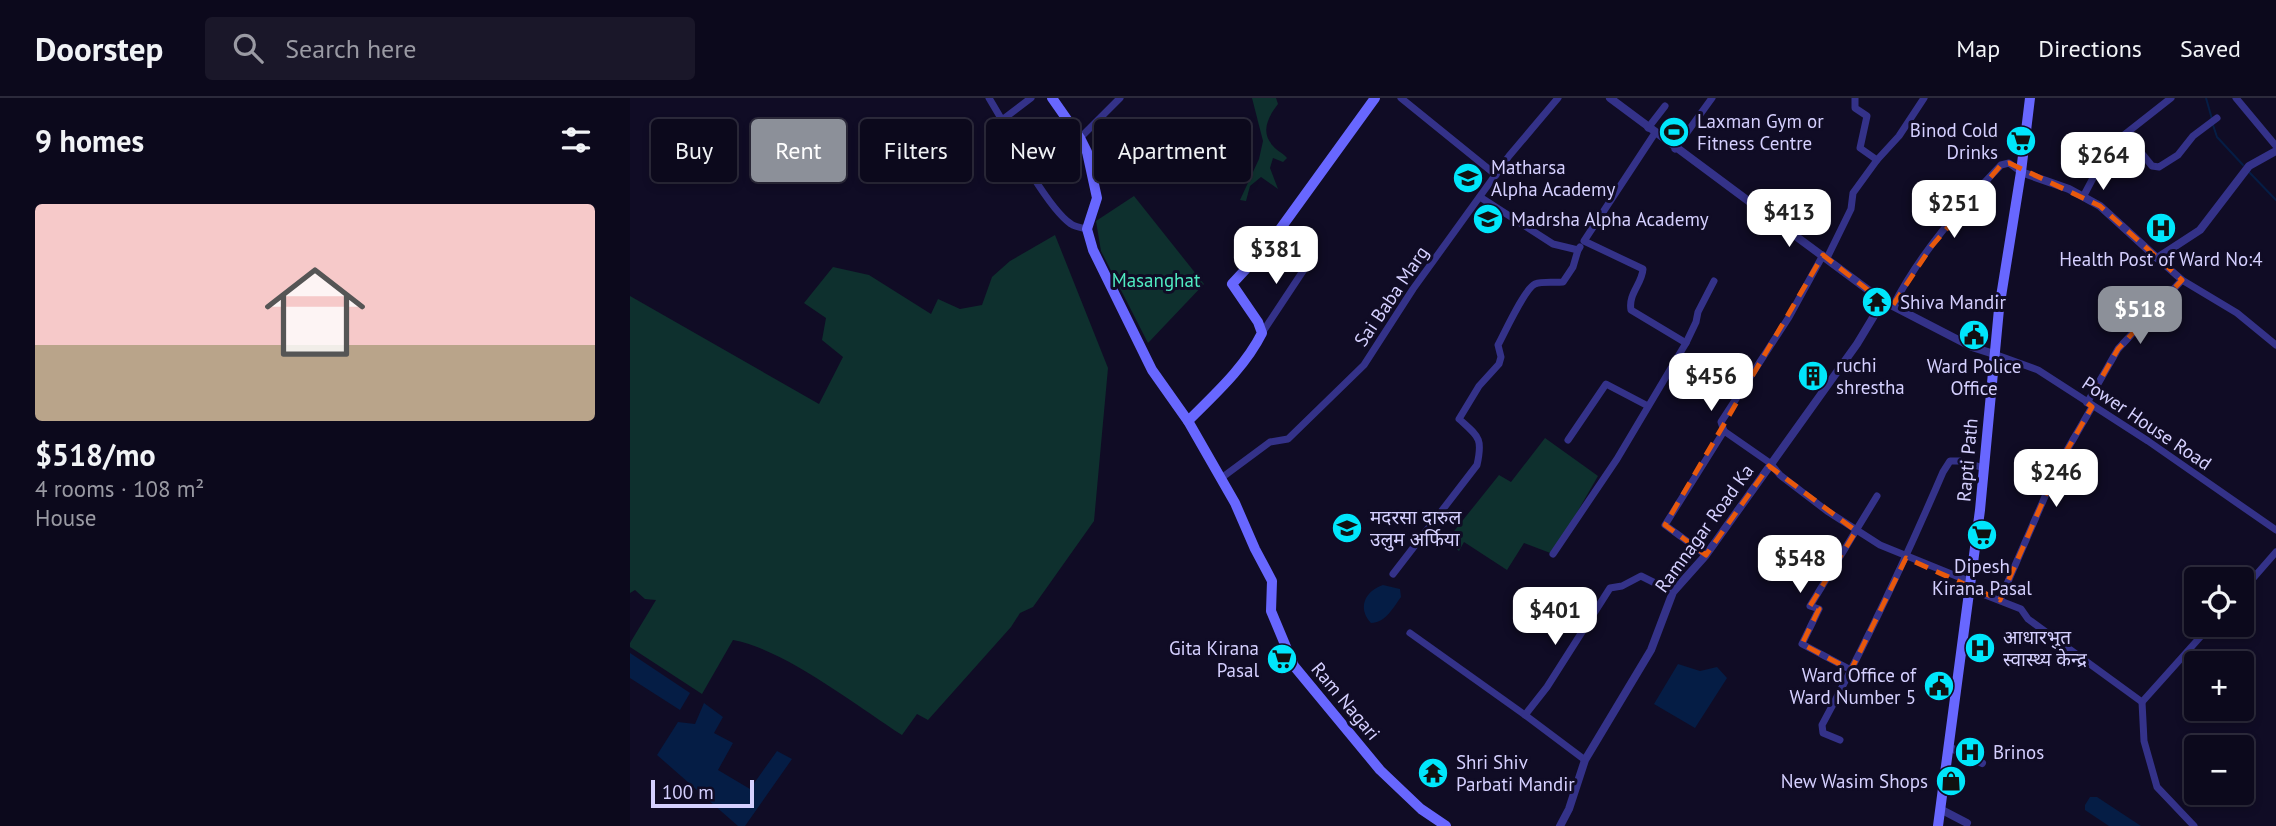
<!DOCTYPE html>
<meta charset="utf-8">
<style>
:root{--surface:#0c091c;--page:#1a1729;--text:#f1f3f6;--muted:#9a9aa3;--line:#2c2a3b;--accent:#8c9099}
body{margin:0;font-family:"PT Sans","Noto Sans Devanagari",sans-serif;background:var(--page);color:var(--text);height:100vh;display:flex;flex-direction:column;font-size:26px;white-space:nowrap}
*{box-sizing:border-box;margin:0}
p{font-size:23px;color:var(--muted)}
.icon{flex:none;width:38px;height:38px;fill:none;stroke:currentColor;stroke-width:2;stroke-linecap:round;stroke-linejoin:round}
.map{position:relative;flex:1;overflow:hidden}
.details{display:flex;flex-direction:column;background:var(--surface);width:630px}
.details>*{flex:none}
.hud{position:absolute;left:21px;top:21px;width:665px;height:63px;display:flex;gap:14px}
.tools{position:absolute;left:1554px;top:469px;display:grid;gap:14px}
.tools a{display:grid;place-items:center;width:70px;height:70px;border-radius:7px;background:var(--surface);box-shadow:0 4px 10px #0003,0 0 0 2px var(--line);font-size:35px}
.scale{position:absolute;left:21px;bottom:18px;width:103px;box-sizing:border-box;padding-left:7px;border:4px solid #d5d0ff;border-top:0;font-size:19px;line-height:24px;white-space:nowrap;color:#d5d0ff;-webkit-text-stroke:5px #100c25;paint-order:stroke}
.price{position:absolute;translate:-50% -60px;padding:0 16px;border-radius:14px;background:#fff;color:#222;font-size:23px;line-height:46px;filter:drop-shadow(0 2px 4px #0008)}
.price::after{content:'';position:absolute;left:50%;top:42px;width:21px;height:16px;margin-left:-10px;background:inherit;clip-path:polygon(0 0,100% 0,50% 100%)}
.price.selected{background:var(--accent);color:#fff}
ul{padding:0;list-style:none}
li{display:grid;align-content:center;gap:14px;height:371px;padding:0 35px}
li+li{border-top:2px solid var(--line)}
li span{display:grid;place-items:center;height:217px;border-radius:7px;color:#555}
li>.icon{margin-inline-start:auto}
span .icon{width:126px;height:126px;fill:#fffc;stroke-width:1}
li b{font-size:30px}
h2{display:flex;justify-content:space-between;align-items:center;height:84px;padding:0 35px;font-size:30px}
.chip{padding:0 24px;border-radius:7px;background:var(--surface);box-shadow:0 4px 10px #0003,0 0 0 2px var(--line);font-size:24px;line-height:63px}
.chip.selected{background:var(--accent);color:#fff}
header{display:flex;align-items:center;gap:42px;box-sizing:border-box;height:98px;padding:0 35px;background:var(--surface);border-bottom:2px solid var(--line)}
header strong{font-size:33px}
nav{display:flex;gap:38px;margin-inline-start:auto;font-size:24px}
.search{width:490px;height:63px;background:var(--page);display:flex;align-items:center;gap:18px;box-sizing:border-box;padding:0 24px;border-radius:7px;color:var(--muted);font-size:26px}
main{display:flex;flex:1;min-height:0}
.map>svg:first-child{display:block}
.green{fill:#0e302e}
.water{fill:#051d45}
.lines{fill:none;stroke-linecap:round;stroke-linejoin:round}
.stream{stroke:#051d45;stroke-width:2}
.minor{stroke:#343289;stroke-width:7}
.tertiary{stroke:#343289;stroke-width:8}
.secondary{stroke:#6867ff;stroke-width:10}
.marked{fill:none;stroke:#e8590c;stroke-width:5;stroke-dasharray:14 9;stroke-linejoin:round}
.labels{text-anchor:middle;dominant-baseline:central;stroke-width:6;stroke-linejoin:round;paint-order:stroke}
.poi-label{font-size:19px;fill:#d5d0ff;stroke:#100c25;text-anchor:start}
.park-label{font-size:19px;fill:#50ebc2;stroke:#100c25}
.street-label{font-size:19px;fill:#d5d0ff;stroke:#100c25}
</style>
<header>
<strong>Doorstep</strong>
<div class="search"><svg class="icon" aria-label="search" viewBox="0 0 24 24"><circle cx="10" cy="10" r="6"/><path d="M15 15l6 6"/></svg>Search here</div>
<nav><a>Map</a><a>Directions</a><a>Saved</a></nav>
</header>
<main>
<section class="details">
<h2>9 homes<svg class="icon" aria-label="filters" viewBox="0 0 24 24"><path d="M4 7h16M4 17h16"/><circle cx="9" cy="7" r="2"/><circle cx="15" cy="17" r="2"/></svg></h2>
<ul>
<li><span style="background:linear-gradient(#f6c9c9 65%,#b9a48a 0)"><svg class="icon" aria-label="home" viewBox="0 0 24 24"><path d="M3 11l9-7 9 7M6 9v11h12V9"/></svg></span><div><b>$518/mo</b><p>4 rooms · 108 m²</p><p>House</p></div></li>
</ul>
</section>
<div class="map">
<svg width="1646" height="728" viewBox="0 0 1646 728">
<rect width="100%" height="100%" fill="#100c25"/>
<g class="green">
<path d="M622,0H646L648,6C638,19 630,34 643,48C647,53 653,55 657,60L653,64L643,60L640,70L648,91L631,79L620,88L616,103L610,102L629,61L633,43Z"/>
<polygon points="504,98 574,186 518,245 471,153 466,123"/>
<path d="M425,137L478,270L464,423L403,509L390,515L381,529L298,622L287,616L272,637C227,608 154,551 103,542L72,596L0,549V545L26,502L15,501L5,492L0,495V198L189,306L213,259L192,242L196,220L174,205L203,169L239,177L301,216L308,201L330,211L352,207L362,179L380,163Z"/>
<polygon points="915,340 968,378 923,456 894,445 877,472 834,444 829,453 817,442 869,377 881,384"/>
</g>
<g class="water">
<path d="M753,487L770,491L771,499C763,510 755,525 741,525C727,510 735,493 753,487Z"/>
<polygon points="0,555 60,595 50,612 0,580"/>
<polygon points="1048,566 1070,573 1087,569 1097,580 1065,630 1024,606"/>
<polygon points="74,605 93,619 84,635 103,645 88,672 120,691 147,653 162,661 115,728 108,728 27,657 48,624 65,626"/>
<polygon points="1460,699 1467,699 1511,728 1479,728 1455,712 1455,707"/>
</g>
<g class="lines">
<g class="stream">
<polyline points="1576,0 1582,21"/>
<polyline points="1583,27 1587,39 1613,67"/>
<polyline points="1619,74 1646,102"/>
</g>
<g class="minor">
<polyline points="359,0 372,22 401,0"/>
<polyline points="771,0 866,77"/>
<polyline points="1225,0 1225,10 1237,18 1230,50 1247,62"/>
<polyline points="1606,0 1646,48"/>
<path d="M372,22C382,46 420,112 441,126C445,129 452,130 457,131"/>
<polyline points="1018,30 1035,8"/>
<polyline points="1496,36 1522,68 1529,69 1548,57 1563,38 1587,20"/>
<polyline points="450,40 490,0"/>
<polyline points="1045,51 1082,0"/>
<polyline points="850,99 923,146 948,152 950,149"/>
<polyline points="1453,99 1480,48 1541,0"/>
<polyline points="1197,160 1221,111 1223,95 1247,62 1269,38 1294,0"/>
<polyline points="1527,160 1552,182 1607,215 1646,247"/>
<path d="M1263,208C1290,155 1330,110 1371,67L1379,65L1391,74"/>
<polyline points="632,235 675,170 640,145"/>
<polyline points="1056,245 1066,224 1068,214 1084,183"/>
<polyline points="1364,256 1408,272 1518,343 1646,432"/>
<polyline points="1457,305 1488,251 1552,182"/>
<polyline points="1094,333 1140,365 1150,377 1197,413 1250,447 1341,484"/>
<polyline points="938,342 976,286 1018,308"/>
<polyline points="590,381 640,344 658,341 734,267 783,191 879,58 928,0"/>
<path d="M923,456L987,361L1056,245L1001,212C998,196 1012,186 1013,171L954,143L1025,35"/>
<polyline points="1076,457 1035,427 1094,333 1091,324 1159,219 1193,157"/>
<path d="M763,476L847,367C853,340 849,339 829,321L849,288L869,266L871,259L868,247C874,236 895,190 905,186C913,183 924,185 933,184L943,169L948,152"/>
<polyline points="1340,491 1391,511 1398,521 1512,604 1581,527"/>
<polyline points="1612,493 1646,454"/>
<polyline points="1370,502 1430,364 1462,309"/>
<polyline points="780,535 895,617"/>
<polyline points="1221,572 1172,546 1189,511 1180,508 1247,398"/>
<polyline points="1512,604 1514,643 1527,689 1564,728"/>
<path d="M1210,642L1193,635L1192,627C1237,544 1276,460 1313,374L1320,363H1330L1354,370"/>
<polyline points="955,662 895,617 917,589 980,490 992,488 1011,478 1043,494"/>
</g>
<g class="tertiary">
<polyline points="980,0 1253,203 1342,249 1364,256"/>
<polyline points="1391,74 1439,91 1470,108 1527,160 1570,132 1619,68 1646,53"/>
<polyline points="1319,649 1352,665"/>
<polyline points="1310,711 1337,725"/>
<polyline points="930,728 939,711 955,662 1021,552 1043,494 1076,457 1227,246 1253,203"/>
</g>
<g class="secondary">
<polyline points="422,0 450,40 457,54 467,100 457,131 463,152 522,272 558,323 605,405 625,451 642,483 641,513 664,568 750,672 791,711 816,728"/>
<path d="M558,323C585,296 615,269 632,235L628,224L602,186L640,145L745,0"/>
<polyline points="1308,728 1350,412 1369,211 1391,74 1400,0"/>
</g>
</g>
<path class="marked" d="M1379,65L1470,108L1552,182L1488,251L1457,305L1462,309L1430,364L1370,502L1276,460L1221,572L1172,546L1189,511L1180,508L1226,433L1139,368L1076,457L1035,427L1193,157L1261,210L1301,149L1371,67Z"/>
<defs>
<g id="stadium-disc" transform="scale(1.575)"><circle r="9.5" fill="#00e6fb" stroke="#100c25"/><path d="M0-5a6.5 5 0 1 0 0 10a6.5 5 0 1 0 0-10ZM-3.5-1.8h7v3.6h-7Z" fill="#111"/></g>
<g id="supermarket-disc" transform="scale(1.575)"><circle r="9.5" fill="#00e6fb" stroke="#100c25"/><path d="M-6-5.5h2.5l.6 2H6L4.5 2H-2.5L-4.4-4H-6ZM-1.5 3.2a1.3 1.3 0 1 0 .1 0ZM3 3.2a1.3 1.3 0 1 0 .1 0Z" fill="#111"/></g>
<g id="school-disc" transform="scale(1.575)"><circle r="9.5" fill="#00e6fb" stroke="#100c25"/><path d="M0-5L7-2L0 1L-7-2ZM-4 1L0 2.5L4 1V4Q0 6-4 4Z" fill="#111"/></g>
<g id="hospital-disc" transform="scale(1.575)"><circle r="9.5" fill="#00e6fb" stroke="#100c25"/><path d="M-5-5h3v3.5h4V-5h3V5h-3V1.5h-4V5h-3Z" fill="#111"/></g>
<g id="temple-disc" transform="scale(1.575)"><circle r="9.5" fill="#00e6fb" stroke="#100c25"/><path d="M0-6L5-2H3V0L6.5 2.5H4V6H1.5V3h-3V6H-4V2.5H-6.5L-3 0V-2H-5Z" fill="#111"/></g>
<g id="civic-disc" transform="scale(1.575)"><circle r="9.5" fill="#00e6fb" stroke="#100c25"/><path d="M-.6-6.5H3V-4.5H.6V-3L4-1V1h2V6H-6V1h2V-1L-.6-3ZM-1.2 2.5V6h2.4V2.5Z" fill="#111"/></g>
<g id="building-disc" transform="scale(1.575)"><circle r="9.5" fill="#00e6fb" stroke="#100c25"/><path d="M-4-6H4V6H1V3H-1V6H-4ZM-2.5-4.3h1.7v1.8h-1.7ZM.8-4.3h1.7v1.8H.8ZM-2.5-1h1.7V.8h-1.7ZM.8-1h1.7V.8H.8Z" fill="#111"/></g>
<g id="shop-disc" transform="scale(1.575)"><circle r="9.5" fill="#00e6fb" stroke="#100c25"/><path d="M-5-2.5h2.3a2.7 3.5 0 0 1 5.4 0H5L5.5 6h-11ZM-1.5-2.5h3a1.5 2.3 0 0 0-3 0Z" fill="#111"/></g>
</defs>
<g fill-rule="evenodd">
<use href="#stadium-disc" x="1044" y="34"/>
<use href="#supermarket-disc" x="1391" y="43"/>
<use href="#school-disc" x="838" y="80"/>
<use href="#school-disc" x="858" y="121"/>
<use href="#hospital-disc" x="1531" y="130"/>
<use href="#temple-disc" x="1247" y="204"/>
<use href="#civic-disc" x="1344" y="237"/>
<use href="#building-disc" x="1183" y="278"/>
<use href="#school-disc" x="717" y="430"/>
<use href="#supermarket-disc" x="1352" y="437"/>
<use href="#hospital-disc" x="1350" y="550"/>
<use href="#supermarket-disc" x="652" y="561"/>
<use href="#civic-disc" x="1309" y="588"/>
<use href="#hospital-disc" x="1340" y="654"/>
<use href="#temple-disc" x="803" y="675"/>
<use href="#shop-disc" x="1321" y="683"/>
</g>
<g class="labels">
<g class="poi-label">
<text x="1067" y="23">Laxman Gym or<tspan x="1067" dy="22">Fitness Centre</tspan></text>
<text x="1368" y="32" text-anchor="end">Binod Cold<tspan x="1368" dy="22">Drinks</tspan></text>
<text x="861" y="69">Matharsa<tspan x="861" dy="22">Alpha Academy</tspan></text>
<text x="881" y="121">Madrsha Alpha Academy</text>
<text x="1531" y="161" text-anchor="middle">Health Post of Ward No:4</text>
<text x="1270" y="204">Shiva Mandir</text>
<text x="1206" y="267">ruchi<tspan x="1206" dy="22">shrestha</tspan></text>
<text x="1344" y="268" text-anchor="middle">Ward Police<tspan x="1344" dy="22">Office</tspan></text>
<text x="740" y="419">मदरसा दारुल<tspan x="740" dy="22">उलुम अर्फिया</tspan></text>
<text x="1352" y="468" text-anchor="middle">Dipesh<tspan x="1352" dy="22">Kirana Pasal</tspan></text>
<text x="1373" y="539">आधारभुत<tspan x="1373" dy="22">स्वास्थ्य केन्द्र</tspan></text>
<text x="629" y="550" text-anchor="end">Gita Kirana<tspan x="629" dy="22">Pasal</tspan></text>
<text x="1286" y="577" text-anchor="end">Ward Office of<tspan x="1286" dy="22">Ward Number 5</tspan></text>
<text x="1363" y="654">Brinos</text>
<text x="826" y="664">Shri Shiv<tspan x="826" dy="22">Parbati Mandir</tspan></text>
<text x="1298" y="683" text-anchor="end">New Wasim Shops</text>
</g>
<g class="park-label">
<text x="526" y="182">Masanghat</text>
</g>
<g class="street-label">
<text transform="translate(761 198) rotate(-56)">Sai Baba Marg</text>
<text transform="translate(1517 325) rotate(34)">Power House Road</text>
<text transform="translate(1337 362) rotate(-85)">Rapti Path</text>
<text transform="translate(1074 430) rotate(-54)">Ramnagar Road Ka</text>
<text transform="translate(716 603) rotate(50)">Ram Nagari</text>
</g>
</g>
</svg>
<div class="tools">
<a><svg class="icon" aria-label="locate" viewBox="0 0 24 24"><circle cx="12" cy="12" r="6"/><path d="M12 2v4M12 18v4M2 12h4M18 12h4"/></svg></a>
<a>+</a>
<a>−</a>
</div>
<div class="scale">100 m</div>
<b class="price" style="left:1473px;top:94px">$264</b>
<b class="price" style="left:1324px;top:142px">$251</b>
<b class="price" style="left:1159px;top:151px">$413</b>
<b class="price" style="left:646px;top:188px">$381</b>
<b class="price selected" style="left:1510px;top:248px">$518</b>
<b class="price" style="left:1081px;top:315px">$456</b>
<b class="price" style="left:1426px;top:411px">$246</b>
<b class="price" style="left:1170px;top:497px">$548</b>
<b class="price" style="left:925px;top:549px">$401</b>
<div class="hud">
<a class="chip">Buy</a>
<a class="chip selected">Rent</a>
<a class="chip">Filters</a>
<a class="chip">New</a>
<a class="chip">Apartment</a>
</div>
</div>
</main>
